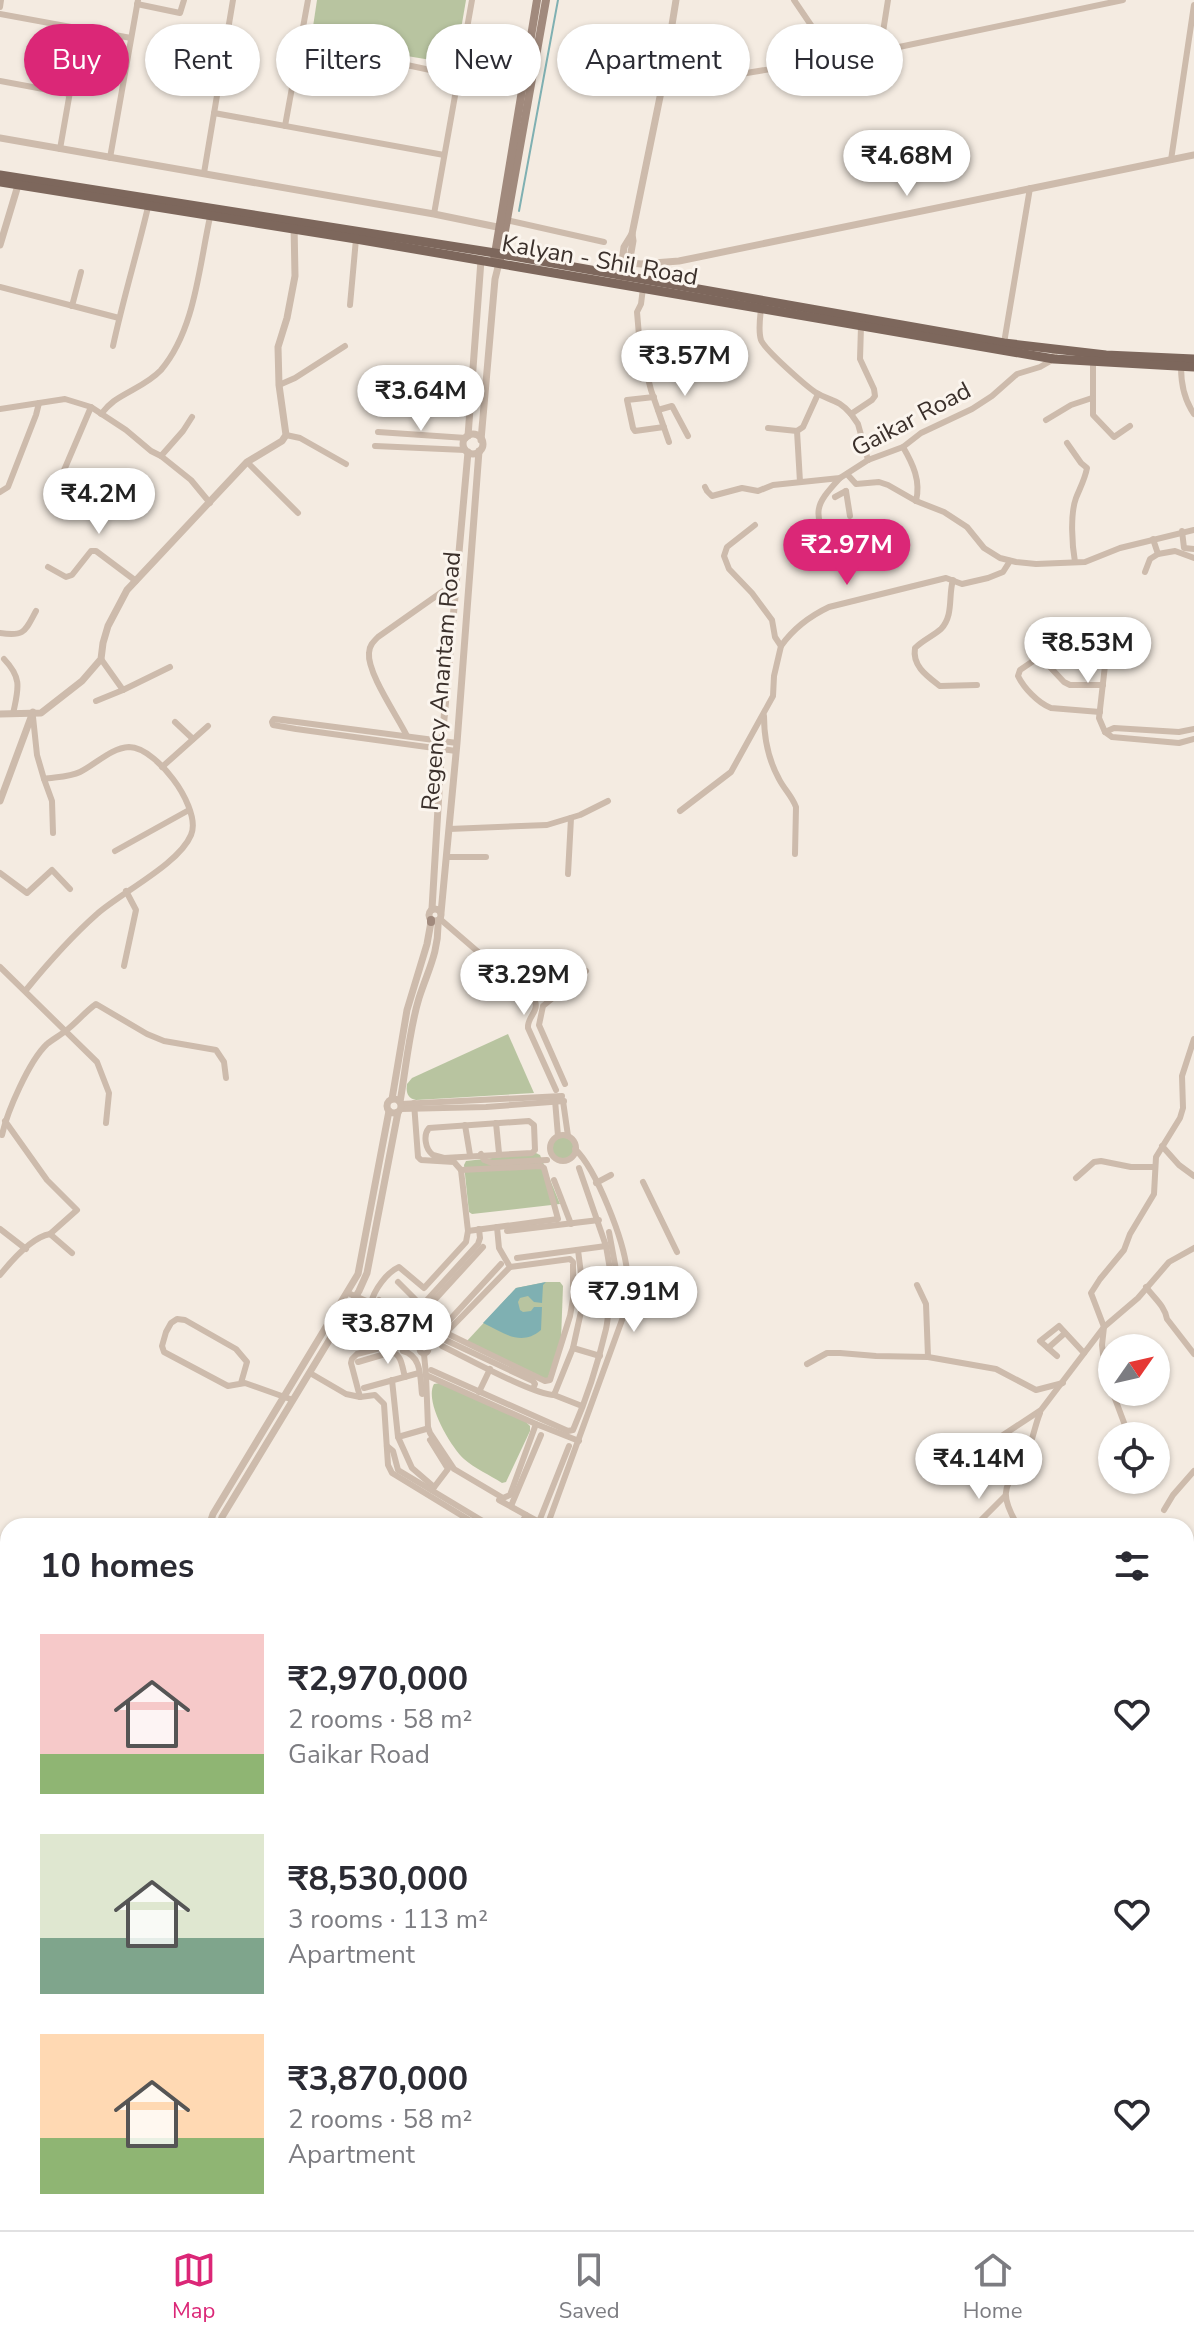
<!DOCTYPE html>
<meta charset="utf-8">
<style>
:root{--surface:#fff;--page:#f2f2f3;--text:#2b2b33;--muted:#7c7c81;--line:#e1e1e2;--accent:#db2777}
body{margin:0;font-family:"Nunito Sans",sans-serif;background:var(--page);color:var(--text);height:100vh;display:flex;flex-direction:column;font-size:30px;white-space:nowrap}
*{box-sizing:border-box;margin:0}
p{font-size:26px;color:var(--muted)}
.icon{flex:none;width:44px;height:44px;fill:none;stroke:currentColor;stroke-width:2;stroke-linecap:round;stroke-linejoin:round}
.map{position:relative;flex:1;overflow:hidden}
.side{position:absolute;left:0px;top:1518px;width:1194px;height:712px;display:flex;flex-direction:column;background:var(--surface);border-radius:24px 24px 0 0;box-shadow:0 2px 6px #0004}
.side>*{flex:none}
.guide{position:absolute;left:24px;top:24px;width:1146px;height:72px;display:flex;gap:16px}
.needle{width:52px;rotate:56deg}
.controls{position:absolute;left:1098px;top:1334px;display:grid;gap:16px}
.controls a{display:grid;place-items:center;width:72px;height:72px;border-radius:50%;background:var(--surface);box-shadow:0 2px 6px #0004;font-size:40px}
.price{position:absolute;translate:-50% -68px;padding:0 18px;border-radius:28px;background:#fff;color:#222;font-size:26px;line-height:52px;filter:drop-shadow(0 2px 4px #0008)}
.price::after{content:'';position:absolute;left:50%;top:48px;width:24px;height:18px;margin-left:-12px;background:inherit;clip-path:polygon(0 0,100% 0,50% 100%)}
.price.active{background:var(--accent);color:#fff}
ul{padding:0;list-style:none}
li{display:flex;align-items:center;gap:24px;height:200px;padding:0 40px}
li span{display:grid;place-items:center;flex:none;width:224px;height:160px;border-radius:0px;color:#555}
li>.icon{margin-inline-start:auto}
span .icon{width:96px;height:96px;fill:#fffc;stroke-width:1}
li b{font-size:34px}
h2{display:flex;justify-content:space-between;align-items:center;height:96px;padding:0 40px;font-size:34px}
.tag{padding:0 28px;border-radius:36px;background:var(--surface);box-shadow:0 2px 6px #0004;font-size:28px;line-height:72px}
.tag.active{background:var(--accent);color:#fff}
.dock{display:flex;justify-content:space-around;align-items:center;height:112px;border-top:2px solid var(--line);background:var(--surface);font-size:22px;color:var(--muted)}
.dock a{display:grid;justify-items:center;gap:4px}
.dock .active{color:var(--accent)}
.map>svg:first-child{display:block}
.green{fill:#b8c4a0}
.water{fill:#7fb0b2}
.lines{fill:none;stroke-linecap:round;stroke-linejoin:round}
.stream{stroke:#7fb0b2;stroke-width:2}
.minor{stroke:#cdbbac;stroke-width:6}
.tertiary{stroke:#cdbbac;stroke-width:7}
.secondary{stroke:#a18a7d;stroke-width:8}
.primary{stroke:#7d675c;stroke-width:9}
.labels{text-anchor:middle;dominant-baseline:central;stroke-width:6;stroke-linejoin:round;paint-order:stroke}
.street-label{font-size:24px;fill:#3b302b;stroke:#fbf5ee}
</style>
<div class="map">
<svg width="1194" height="2230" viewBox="0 0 1194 2230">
<rect width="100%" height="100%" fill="#f4ebe1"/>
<g class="green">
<polygon points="317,0 466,0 455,64 311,40"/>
<path d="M508,1034L534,1093L416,1100C407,1098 406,1092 407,1084L412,1078Z"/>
<circle cx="563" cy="1148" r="11"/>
<polygon points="536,1153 540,1155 560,1204 472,1214 469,1212 464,1165 466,1161"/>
<polygon points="546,1282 560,1282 563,1286 561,1340 548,1378 545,1379 466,1342 516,1288"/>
<path d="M440,1383L526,1422L530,1426V1431L506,1482L502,1483C490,1475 474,1468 464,1459C450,1446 424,1401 434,1384Z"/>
</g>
<g class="water">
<polygon points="191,70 211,73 208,91 188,87"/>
<path d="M546,1282L543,1285L542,1303L534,1302L528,1296L520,1298L518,1302L520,1310L523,1312L531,1311L534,1307H542L541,1330C521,1347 504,1333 483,1323L516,1288Z"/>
</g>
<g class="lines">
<polyline class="stream" points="519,211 558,0"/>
<g class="minor">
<polyline points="794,0 834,59"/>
<polyline points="137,4 180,13 184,0"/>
<polyline points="0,7 1,0"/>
<polyline points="0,14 131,38"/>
<polyline points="300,42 458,76"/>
<polyline points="880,51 888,0"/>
<polyline points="0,81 70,94"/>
<polyline points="662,87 880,51 1123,0"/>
<polyline points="214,113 444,155"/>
<polyline points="285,126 308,0"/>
<polyline points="60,149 81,29"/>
<polyline points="110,158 138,0"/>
<polyline points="1171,160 1194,5"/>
<polyline points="204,173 233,0"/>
<polyline points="434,214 472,0"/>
<polyline points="506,220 604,242"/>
<polyline points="0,287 119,318"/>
<polyline points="643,288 641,304 637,312 640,347 651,390 669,442"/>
<polyline points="350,305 356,239"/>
<polyline points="72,306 81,272"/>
<path d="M761,309C760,318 758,331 761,340C765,350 805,385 815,392C831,402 837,398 851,414L872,400L875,396L874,389L860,359L861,326"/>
<polyline points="1004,343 1030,188"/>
<path d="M113,346C123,299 137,254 148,207"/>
<polyline points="1093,362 1093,415 1114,437 1130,426"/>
<path d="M1181,367C1181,383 1185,401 1194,414"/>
<polyline points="279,385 295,378 345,346"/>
<polyline points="654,397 627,400 633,428 635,431 664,427"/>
<polyline points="0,409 65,399 91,407 126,430 151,451 161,456 191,480 210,503"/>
<polyline points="658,410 672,406 688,436"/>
<path d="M101,414C105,409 110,404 114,401C130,390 148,384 161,370C195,330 199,267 210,217"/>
<polyline points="851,414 858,424 868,460"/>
<polyline points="1046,420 1071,405 1092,398"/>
<polyline points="768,428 797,431 803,427 818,394"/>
<polyline points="797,431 800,482"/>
<polyline points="378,432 466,438"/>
<polyline points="286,435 300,438 346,464"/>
<path d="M1067,443L1081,463L1087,468C1085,479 1080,488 1076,498C1070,514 1072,545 1075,562"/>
<polyline points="375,446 465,450"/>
<path d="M903,447C913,464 921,481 916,501"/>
<polyline points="161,456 183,431 192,417"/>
<polyline points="247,462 298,513"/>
<polyline points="847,474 856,484 879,482 888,485 916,501 944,512 967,527 984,548 1000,558 1016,562 1036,564 1085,562 1120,548 1194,530"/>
<polyline points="59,482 91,407"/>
<polyline points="705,487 707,491 712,496 742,488 758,491 773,485 840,478 868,460 903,447 921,433 972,409 992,396 1017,374 1040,367 1054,359 1055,349"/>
<polyline points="846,491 850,516"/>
<polyline points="0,492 8,487 36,415 39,403"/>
<polyline points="835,497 846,491"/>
<polyline points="1182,531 1184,548 1194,549"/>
<polyline points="1153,539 1158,554 1175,551 1194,558"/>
<path d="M829,546C813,511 814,506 840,478"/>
<polyline points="48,567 66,577 72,575 91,551 96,551 136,581"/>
<polyline points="1145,572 1150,559 1158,554"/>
<path d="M953,580C948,596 954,615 941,629C933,636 923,640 915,648C912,666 927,676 940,686L977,685"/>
<polyline points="1049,626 1044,656 1049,666 1064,682 1070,685 1103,685"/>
<path d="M0,633C25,637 25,631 36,611"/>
<path d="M781,646C793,629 810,616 829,607L946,578L962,584L988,578L1003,572L1010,561"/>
<path d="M1045,653L1020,670L1018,676C1024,688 1038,703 1051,708L1100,712"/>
<polyline points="1075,654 1104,646 1107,648 1099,718 1105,732"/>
<path d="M4,659C23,679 18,689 13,714"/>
<polyline points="101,659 123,690 170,667"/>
<polyline points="96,701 123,690"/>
<path d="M764,716C764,739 768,759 779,779C784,789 792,796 796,807L795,854"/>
<polyline points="175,722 193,739"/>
<polyline points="1194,729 1179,732 1114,728 1105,732 1112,737 1179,743 1194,739"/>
<path d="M407,736C398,717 367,673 369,653C369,646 373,642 378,637L456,582"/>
<polyline points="456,751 296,729 273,725 272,722 274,719 457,743"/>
<polyline points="162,767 208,726"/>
<polyline points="44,779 52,801 53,833"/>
<polyline points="680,811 731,772 773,696 774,676 781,646 775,637 772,620 752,593 729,569 724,556 727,547 755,525"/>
<polyline points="449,829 547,825 580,815 608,801"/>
<polyline points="115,851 189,810"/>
<polyline points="446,857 486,857"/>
<polyline points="0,873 27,893 52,870 70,889"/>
<polyline points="568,874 571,818"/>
<path d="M440,919L535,1001C539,1012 527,1017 528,1028L556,1090"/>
<polyline points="124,966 136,910 126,891"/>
<polyline points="0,967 97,1062 109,1093 106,1123"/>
<path d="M26,990C48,963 71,937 97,914C122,892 179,864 191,835C198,819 183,792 173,779C164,767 145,747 129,747C111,748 96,764 80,772C70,777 56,777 44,779L37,755L33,717"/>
<polyline points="565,1084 539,1025 543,1006 586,971"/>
<polyline points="555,1100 558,1136"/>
<polyline points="563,1101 568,1136"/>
<polyline points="414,1103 418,1157 421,1160 454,1162 461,1170 541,1166 544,1168 558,1219 468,1231"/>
<polyline points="401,1104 562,1096"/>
<polyline points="401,1109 486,1107 564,1101"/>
<polyline points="5,1121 47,1180 77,1210 50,1234"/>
<path d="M529,1121L534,1125L535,1150L532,1153L444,1158L433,1155C425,1149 423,1135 429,1128Z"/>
<polyline points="496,1123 499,1153"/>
<polyline points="465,1125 470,1155"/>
<path d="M2,1135C7,1112 29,1061 47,1044C53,1039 61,1035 68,1029C78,1021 86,1011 96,1004L147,1034L164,1041L216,1050L224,1062L226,1078"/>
<circle cx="563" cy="1148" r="13"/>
<polyline points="1162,1146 1179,1165 1194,1176"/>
<polyline points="481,1154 484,1160 492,1163 547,1160"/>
<path d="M461,1170L468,1231L466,1242L424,1288L399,1267C387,1272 374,1290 371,1303L406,1339L403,1342L357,1354L352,1359L351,1363L360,1397L375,1395L384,1404L388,1465L392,1473L479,1526"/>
<polyline points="1076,1178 1094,1162 1101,1161 1131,1167 1155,1167"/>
<polyline points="554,1180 571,1224"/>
<polyline points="643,1182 677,1252"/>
<polyline points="596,1183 611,1175"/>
<polyline points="0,1229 26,1249"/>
<polyline points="507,1231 599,1220"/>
<polyline points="606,1246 612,1281"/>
<polyline points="517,1258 606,1246 579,1168"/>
<path d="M0,1275C12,1260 32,1237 50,1234L72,1253"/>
<polyline points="398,1282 423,1307"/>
<polyline points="917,1285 926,1304 928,1357"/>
<path d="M1146,1287C1154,1298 1165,1306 1167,1319L1194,1354"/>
<polyline points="348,1293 371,1303"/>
<polyline points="584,1298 611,1303"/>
<polyline points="379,1300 417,1336 434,1337 501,1264"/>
<polyline points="425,1306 430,1305 483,1247"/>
<polyline points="406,1326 425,1306 427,1300 478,1244 480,1238 479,1229"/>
<polyline points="446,1333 545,1381 550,1380 570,1316 573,1299 573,1262 570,1259 510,1267"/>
<polyline points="441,1338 533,1381 535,1384 533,1389"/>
<circle cx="424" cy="1349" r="4.5"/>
<polyline points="428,1346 441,1338 510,1267 499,1248 497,1227"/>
<path d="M442,1346C465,1357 534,1395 554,1395L573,1348L584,1298L578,1250"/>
<polyline points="573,1348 600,1356"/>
<polyline points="1048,1348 1065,1333"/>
<path d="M403,1351C422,1356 420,1377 422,1394"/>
<polyline points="424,1354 426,1375 536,1424 579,1441"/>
<polyline points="1057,1356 1040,1341 1059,1326 1084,1353"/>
<path d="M358,1362L392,1352C402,1355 402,1367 405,1377"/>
<polyline points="807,1364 827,1353 840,1353 876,1356 928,1357 996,1369 1036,1390 1063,1383"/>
<path d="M431,1370L568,1431L573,1430C587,1398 598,1363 606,1329C610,1311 608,1289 617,1275L609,1232"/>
<polyline points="310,1373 346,1394 360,1397"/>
<polyline points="426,1375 428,1427 430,1433 454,1469 503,1498 510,1495 536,1424"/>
<polyline points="392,1380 398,1437 412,1468 434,1487"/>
<polyline points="241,1383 247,1362 236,1349 185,1320 177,1319 171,1323 166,1332 162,1346 164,1352 228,1386 245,1383 293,1400"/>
<polyline points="364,1388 419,1373"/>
<polyline points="479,1392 490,1369"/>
<polyline points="554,1395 582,1406"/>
<polyline points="1129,1436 1105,1372 1102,1345 1104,1327 1091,1293 1100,1279 1124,1250 1130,1234 1154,1194 1156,1157 1180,1118 1183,1108 1182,1076 1194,1039"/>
<polyline points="398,1437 426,1429"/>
<polyline points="430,1440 448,1469 432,1490"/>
<polyline points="387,1446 393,1451 398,1470 491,1526"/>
<polyline points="934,1473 991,1443 1041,1410 1104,1327 1138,1298 1169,1262 1194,1248"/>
<polyline points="499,1500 537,1521"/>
<polyline points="511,1506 541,1435"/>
<polyline points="1164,1510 1173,1495 1194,1471"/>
<polyline points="520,1526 526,1515"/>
<polyline points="533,1526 540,1519 569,1446"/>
<path d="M547,1526L626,1309C627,1297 629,1283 627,1271C624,1241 597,1170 575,1149"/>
<polyline points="975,1526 1005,1496"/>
<path d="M1018,1526C994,1486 1010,1485 1028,1450C1033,1439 1035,1425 1040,1413"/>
<polyline points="1186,1869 1194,1857"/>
<polyline points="1186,1907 1194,1895"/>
<polyline points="1186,2039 1194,2047"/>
<polyline points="793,2222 795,2230"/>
<polyline points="853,2222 857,2230"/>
<polyline points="912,2222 917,2230"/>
<polyline points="1054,2222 1068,2225 1103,2222"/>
<polyline points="1133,2222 1159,2230"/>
<polyline points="927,2230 947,2222"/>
</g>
<g class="tertiary">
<polyline points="0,138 434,214 502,228"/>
<polyline points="0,245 19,182"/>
<polyline points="622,262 641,264 679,261 1194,155"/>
<polyline points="620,277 624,247 632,234"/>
<polyline points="626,281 633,241 632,234 662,87 676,0"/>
<circle cx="473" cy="444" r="10"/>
<polyline points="468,436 481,260"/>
<polyline points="481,440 495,279 499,263"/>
<polyline points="0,714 41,713 82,681 101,659 103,643 108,626 127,590 247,462 282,441 286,435 279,385 278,347 287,318 295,276 294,224"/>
<polyline points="0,801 33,712"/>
<circle cx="435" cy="915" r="6"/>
<polyline points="432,909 442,741 468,452"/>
<polyline points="441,913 457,743 479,451"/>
<circle cx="394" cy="1106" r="7"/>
<polyline points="392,1099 407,1010 427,944 431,922"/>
<path d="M400,1102C406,1068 409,1031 419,998C428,970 439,952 438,921"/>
<polyline points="209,1526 213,1514 358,1274 389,1111"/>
<polyline points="219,1526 222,1517 359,1291 367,1273 398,1112"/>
<polyline points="602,2222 608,2230"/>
<polyline points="615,2222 620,2230"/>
</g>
<g class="secondary">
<polyline points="500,259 546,0"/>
<polyline points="494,260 537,0"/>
<polyline points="431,922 431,920"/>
</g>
<g class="primary">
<polyline points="0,175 495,253 1004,343 1106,355 1194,359"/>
<polyline points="0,182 356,239 1054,359 1194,367"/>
</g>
</g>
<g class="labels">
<g class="street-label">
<text transform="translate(600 260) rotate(10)">Kalyan - Shil Road</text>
<text transform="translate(911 419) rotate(-28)">Gaikar Road</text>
<text transform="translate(441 681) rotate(-85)">Regency Anantam Road</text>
</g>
</g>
</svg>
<div class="controls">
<a><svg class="needle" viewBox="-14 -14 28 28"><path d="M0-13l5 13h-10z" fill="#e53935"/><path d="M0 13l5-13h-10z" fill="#7c7c81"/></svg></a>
<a><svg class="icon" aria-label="locate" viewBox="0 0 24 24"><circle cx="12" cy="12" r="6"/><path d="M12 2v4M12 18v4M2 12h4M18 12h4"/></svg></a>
</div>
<b class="price" style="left:907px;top:198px">₹4.68M</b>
<b class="price" style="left:685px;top:398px">₹3.57M</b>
<b class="price" style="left:421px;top:433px">₹3.64M</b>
<b class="price" style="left:99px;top:536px">₹4.2M</b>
<b class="price active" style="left:847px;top:587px">₹2.97M</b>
<b class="price" style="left:1088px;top:685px">₹8.53M</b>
<b class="price" style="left:524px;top:1017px">₹3.29M</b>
<b class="price" style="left:634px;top:1334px">₹7.91M</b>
<b class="price" style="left:388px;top:1366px">₹3.87M</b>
<b class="price" style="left:979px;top:1501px">₹4.14M</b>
<div class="guide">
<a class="tag active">Buy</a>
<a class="tag">Rent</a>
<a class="tag">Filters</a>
<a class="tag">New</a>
<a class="tag">Apartment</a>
<a class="tag">House</a>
</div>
<section class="side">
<h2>10 homes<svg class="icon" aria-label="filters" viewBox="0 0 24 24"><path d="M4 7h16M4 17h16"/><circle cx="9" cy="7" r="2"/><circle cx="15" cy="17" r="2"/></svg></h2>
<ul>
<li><span style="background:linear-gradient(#f6c9c9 75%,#8fb573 0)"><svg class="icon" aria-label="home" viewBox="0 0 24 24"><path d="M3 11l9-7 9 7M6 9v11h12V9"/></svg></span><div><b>₹2,970,000</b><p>2 rooms · 58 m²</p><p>Gaikar Road</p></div><svg class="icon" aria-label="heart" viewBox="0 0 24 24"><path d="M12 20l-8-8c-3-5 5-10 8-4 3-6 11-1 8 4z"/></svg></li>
<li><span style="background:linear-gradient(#dfe7d0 65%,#7fa58c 0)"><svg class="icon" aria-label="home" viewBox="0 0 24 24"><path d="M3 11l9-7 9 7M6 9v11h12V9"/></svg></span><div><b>₹8,530,000</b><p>3 rooms · 113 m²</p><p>Apartment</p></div><svg class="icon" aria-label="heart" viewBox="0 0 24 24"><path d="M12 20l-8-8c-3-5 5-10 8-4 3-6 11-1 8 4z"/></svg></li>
<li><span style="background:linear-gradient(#ffd9b3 65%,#8fb573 0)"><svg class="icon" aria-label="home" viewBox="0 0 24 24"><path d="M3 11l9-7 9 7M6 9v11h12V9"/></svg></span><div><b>₹3,870,000</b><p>2 rooms · 58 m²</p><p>Apartment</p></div><svg class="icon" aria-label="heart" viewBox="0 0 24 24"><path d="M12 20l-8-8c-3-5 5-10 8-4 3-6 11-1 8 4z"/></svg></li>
</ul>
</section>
</div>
<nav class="dock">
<a class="active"><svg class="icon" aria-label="map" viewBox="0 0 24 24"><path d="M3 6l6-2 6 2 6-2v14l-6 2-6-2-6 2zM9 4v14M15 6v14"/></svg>Map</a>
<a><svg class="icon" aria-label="saved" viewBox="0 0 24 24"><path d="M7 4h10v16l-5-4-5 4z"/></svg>Saved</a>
<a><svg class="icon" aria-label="home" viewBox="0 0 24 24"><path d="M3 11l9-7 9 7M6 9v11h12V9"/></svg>Home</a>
</nav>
